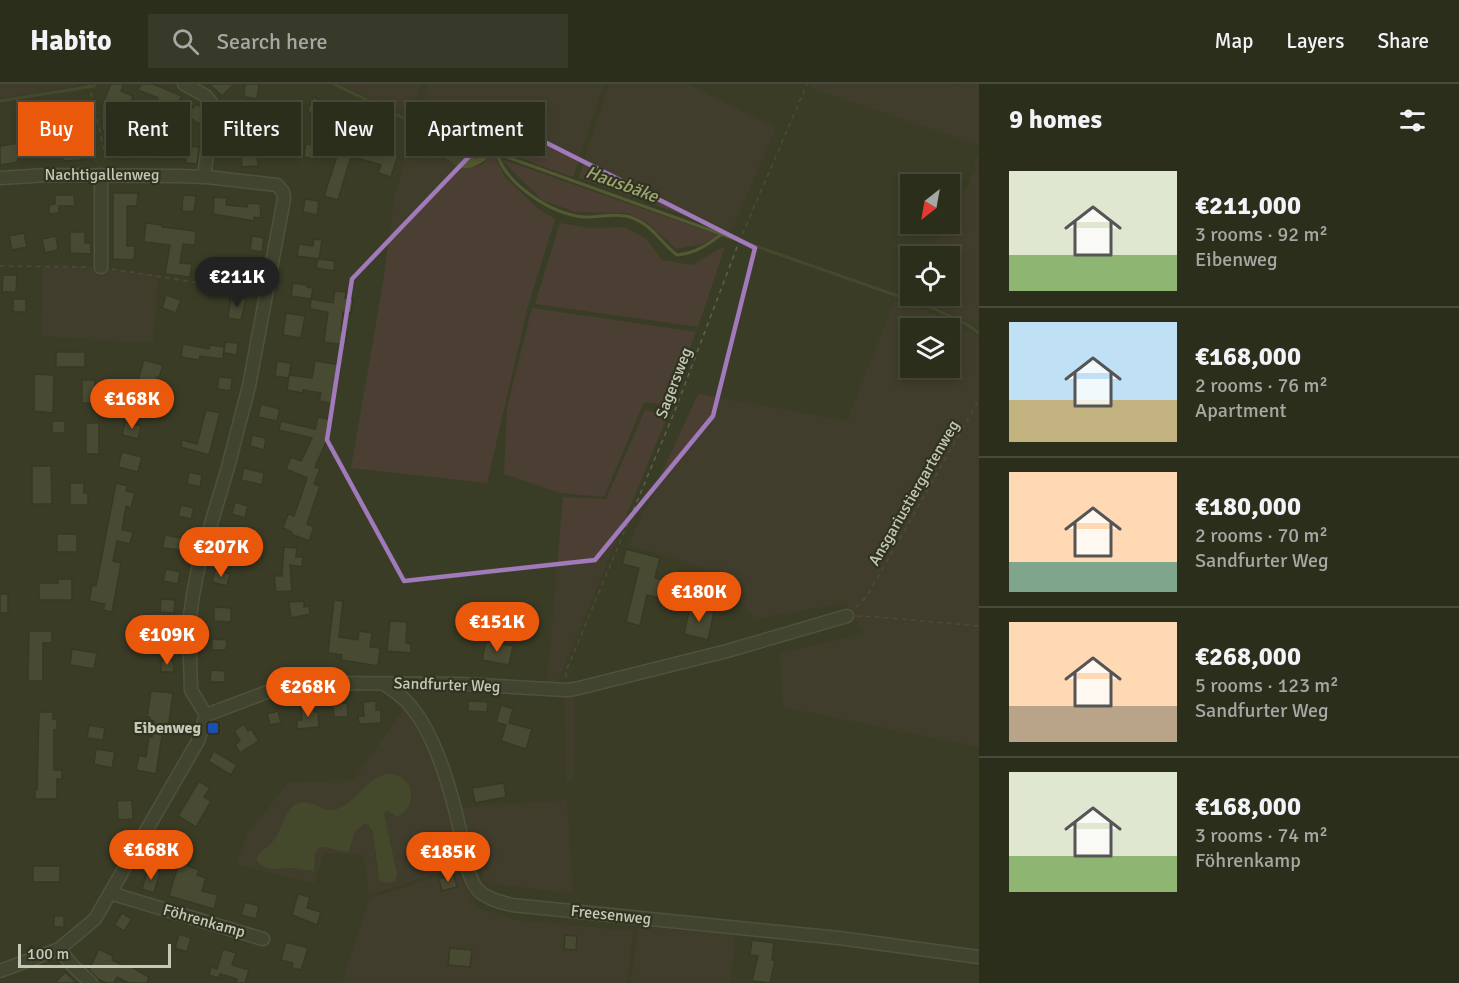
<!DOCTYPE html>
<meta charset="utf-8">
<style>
:root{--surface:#2c2e1c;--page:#383a29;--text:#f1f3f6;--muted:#a6a8a3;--line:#484a3b;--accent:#ea580c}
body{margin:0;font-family:Signika,sans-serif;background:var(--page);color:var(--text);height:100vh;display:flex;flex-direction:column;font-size:22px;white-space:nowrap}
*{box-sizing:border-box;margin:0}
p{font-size:20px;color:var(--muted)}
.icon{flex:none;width:33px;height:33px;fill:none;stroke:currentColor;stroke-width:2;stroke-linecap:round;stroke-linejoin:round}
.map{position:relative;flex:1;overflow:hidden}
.side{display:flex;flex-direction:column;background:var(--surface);width:480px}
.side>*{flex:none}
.banner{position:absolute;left:18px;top:18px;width:570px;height:54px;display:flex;gap:12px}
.needle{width:39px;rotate:211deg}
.fabs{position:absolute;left:900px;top:90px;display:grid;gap:12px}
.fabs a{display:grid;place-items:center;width:60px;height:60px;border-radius:0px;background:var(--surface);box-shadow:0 3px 9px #0003,0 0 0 2px var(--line);font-size:30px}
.scale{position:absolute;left:18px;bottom:15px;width:153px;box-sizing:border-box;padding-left:6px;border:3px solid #c5c8b6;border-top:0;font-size:16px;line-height:21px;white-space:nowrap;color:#c5c8b6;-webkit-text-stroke:4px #30331f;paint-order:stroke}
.price{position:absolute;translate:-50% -51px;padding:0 14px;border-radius:21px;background:var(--accent);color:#fff;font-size:20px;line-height:39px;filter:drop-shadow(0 2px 3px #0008)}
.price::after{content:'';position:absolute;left:50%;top:36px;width:18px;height:14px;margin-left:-9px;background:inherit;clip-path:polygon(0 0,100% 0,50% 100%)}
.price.on{background:#222;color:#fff}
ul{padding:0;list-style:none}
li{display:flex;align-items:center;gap:18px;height:150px;padding:0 30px}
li+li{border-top:2px solid var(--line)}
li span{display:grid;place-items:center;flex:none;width:168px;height:120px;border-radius:0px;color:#555}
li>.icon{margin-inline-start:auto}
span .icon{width:72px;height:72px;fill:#fffc;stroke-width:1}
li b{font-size:26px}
h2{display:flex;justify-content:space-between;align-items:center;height:72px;padding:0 30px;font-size:26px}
.pill{padding:0 21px;border-radius:0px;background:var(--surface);box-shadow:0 3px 9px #0003,0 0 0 2px var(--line);font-size:21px;line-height:54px}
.pill.on{background:var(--accent);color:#fff}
header{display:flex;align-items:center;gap:36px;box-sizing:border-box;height:84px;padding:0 30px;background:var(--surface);border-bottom:2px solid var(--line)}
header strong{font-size:28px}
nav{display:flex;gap:33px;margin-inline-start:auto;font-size:21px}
.search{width:420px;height:54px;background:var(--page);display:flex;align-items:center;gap:15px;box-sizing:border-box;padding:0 21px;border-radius:0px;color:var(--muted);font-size:22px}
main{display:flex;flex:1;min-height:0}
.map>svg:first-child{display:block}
.green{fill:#4b3f33;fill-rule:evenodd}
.water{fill:#535932}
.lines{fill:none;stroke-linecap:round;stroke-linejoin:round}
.stream{stroke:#535932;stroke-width:3}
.building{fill:#595c42;stroke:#323521;stroke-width:1.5}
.minor-casing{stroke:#686b58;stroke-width:15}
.path{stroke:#635e4f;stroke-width:1.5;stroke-dasharray:4.5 4.5;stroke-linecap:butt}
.minor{stroke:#4b4e3a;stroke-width:12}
.marked{fill:none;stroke:#a07aba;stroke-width:4.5;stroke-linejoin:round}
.transit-dot{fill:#1a4fb4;stroke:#30331f;stroke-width:2}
.labels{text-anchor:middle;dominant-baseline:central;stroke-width:4.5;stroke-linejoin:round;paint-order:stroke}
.street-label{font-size:16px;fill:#c5c8b6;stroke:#30331f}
.poi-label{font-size:16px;font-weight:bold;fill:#c5c8b6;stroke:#30331f;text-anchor:end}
.water-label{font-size:18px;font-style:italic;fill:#9ea571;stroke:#30331f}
</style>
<header>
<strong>Habito</strong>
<div class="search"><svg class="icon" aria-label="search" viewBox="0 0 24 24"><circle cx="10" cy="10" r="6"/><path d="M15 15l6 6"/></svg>Search here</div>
<nav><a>Map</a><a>Layers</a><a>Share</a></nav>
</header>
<main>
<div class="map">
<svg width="979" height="899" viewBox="0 0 979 899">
<rect width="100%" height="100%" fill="#3a3d26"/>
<g class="green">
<polygon points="0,0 85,0 0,14"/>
<polygon points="341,0 421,0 410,34"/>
<polygon points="427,0 604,0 573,93 416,37"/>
<polygon points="609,0 687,0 776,44 731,148 579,94"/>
<polygon points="811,0 955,0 958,3 960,0 979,0 979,61 817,6 810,2"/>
<path d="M415,44L494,71L505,93L537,124L555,135L528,222L487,399L351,384L383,199L395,111ZM431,56L436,61L476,75L485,69L489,71L483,80L465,86L436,71Z"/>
<polygon points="979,70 979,243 916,212 950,212 950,172 927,172 946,140 950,140 950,133 978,83 973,80"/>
<polygon points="501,75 718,151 702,160 676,165 648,139 627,129 575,128 542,116"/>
<polygon points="560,139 590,144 625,143 646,155 662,176 692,181 725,162 698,243 535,220"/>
<polygon points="43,183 101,183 158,192 153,259 42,252"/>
<path d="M895,216L944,234L979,254V663L783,623L780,569L865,550L845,519L755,535L722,489L629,461L698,310L847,337ZM910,244H950V284H910Z"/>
<polygon points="532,224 696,248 669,321 644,318 604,413 561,409 504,390 507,324"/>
<polygon points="645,326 668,331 556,602 547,602 563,413 606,415"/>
<polygon points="565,612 574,612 575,622 574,695 566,697"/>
<path d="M404,625L434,676L448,718L460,782L369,811L364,771L324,769L314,799L236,780L247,751L288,699L354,696ZM361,709L402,731L386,726L384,729L397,790L377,792L373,748L368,740H364L357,744L352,754L340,766L330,762L319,764L315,768L316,783L311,788L296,784L271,785L260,780L261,769L311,719L328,728L344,721Z"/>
<polygon points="567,716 573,810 485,798 462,724"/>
<polygon points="457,787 475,823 515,836 633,847 627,899 342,899 370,814"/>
<polygon points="639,843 736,851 729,899 631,899"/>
</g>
<g class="water">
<path d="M428,53L436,61L476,75L485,69L487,71L490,70C484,78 483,78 475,82C455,91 454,74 436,71L430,76Z"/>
<path d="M387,690C415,690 419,722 397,733L387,726L384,729L397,790L395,797L387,799L379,796L373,748L368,740H364L354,749L349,767C338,770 330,760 319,764L315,769L314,787C307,787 301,785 294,784C281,783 266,790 257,776L258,772C263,765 272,760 277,752C284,739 289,714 309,719C326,723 324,732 343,722C359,713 368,694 387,690Z"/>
</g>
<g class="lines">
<g class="stream">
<polyline points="334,0 418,41 735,155"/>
<polyline points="0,17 94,2 95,0"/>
<path d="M497,70C507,101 551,130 584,133C598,134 616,128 630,133C653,141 659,157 677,171C696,169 707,161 722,150"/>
<polyline points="744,158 935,225 968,241 979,249"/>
</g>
</g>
<g class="building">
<polygon points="111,0 124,0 121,7 133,12 123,37 132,37 132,47 102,47 102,22"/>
<polygon points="141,0 153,0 182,12 180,15 193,24 196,20 204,25 203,35 199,40 188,32 190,30 157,17 158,14 138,6"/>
<polygon points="209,0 234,0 222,12"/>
<polygon points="245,0 259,0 257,15 244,13"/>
<polygon points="314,13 330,22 322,36 307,27"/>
<polygon points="66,28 68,47 39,50 38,34 48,33 47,29"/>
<polygon points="229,29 245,30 244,42 228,41"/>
<polygon points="343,35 365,42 359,64 379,71 380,66 398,71 391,93 378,89 381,81 351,72 338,116 324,112 338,69 319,66 317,75 304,73 306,60 318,62 319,55 324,56 327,50 337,54"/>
<polygon points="93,42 94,59 80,60 79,44"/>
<polygon points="156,55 166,55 166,61 199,63 197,80 186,79 186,75 156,75"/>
<polygon points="275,56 289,58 288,70 274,68"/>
<polygon points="33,57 35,66 17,69 18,78 0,81 0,62"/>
<polygon points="80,63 81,76 63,77 62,64"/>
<rect x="118" y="64" width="12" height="11"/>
<polygon points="241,71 257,71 258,82 242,83"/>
<polygon points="113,109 138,109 137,122 127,122 127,162 135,162 134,176 113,175"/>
<polygon points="55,111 74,111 75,122 59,122 59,129 49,130 49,121 55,120"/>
<polygon points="183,111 196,112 194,128 182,127"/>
<polygon points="214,113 227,114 226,121 247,123 248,119 260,120 261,134 254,133 254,137 213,130"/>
<polygon points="305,115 319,117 317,131 303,128"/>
<polygon points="146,139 162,141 162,143 196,147 195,161 183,160 180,179 192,180 190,193 165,190 170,161 144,158"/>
<polygon points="70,148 85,148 85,159 91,159 91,170 70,169"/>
<polygon points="24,149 27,163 12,166 9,152"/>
<polygon points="56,152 58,166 45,169 42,155"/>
<polygon points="252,152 264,154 262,168 250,166"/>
<polygon points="314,155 322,156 319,175 335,177 334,187 316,184 318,175 297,172 299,160 313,162"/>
<polygon points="245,184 260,187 258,200 243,198"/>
<polygon points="3,191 17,191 16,208 2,208"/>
<polygon points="293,199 307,201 307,203 313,204 311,215 291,212"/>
<polygon points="335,207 346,208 345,214 353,215 351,229 343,228 341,247 347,248 345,261 324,258 328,228 310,225 311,215 333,219"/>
<polygon points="166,211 181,216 176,229 162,224"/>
<polygon points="231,213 246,215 241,236 228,234"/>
<rect x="13" y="215" width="13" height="13"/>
<polygon points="286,229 305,232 301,254 283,251"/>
<polygon points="225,258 238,259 237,271 224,269"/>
<polygon points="183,260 209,265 210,261 224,263 223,275 200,272 199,276 181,273"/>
<rect x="56" y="268" width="29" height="15"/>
<polygon points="144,276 163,281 159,294 157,293 151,317 133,312"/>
<polygon points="277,277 291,279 289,294 275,292"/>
<polygon points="315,277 341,281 334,320 319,317 321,309 303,306 303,309 287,306 289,291 312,294"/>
<polygon points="34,290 54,291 53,329 34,327"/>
<polygon points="219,293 232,294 231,307 217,305"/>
<polygon points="82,296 95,296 95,309 104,309 104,319 82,319"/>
<polygon points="261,320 280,325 277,337 258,333"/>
<polygon points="206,326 220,329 209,371 181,363 182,356 197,360"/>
<polygon points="318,333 332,336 327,356 315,383 320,385 314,400 320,402 307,440 314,443 309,457 291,450 292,448 283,444 288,430 294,432 307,394 286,385 291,373 301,377 312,354 279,346 281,337 315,345"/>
<rect x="52" y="337" width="13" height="12"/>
<polygon points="125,338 141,342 138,355 122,351"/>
<rect x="86" y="339" width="13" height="31"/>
<polygon points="252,351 266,354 264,366 250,362"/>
<polygon points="122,368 142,373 138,388 118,383"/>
<polygon points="32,382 51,382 52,420 32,420"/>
<polygon points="244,384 264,389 262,401 241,396"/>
<polygon points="189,388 202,391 200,403 187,400"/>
<polygon points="70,399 84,399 84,409 88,409 88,421 70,421"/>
<polygon points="116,399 128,402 126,407 135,409 131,424 126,422 122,446 133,448 130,460 117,457 113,477 121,479 112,528 103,526 105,520 89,517 92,501 96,502"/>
<polygon points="235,418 248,422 245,434 232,430"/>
<polygon points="181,421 194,424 191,435 178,432"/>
<rect x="57" y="450" width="20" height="18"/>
<polygon points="165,451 187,455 184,466 162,464"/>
<polygon points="224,454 249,462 244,482 235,480 237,473 233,472 234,470 221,466"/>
<polygon points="284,463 297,464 296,473 303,473 302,483 290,481 292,507 276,508 274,492 282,492"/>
<polygon points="626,465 660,474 655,494 676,499 672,517 647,511 640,542 626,538 639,484 622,480"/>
<polygon points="166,485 180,488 178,500 163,497"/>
<polygon points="215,486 230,490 227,502 212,498"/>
<polygon points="58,495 72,495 72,516 39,516 39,499 58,499"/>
<rect x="0" y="510" width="8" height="19"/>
<polygon points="161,515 175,516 174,529 160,528"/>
<polygon points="334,516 343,517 339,553 358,556 359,547 372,549 370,563 380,564 378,582 341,576 342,571 328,569"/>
<polygon points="304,517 304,523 309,522 310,530 291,534 289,518"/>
<polygon points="214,523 231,524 231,538 214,537"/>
<polygon points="690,523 714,528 708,556 684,550"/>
<polygon points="390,537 407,538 406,559 411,560 411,569 387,567"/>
<rect x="155" y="545" width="18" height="13"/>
<polygon points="29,547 52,547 52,559 43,559 43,597 28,597"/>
<polygon points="212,555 227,556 226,566 212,566"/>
<polygon points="486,557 513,562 509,581 482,576"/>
<polygon points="72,565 97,569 94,585 70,581"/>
<polygon points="173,576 174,588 161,588 161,577"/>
<polygon points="211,586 225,587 225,598 210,598"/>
<polygon points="151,607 173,609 168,645 163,645 156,690 136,686 139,671 146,673 149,653 152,653 154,637 150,636 150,633 147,633"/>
<polygon points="376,617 376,626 381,626 381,639 359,640 358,632 364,632 363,618"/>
<polygon points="468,617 488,618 487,628 468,627"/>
<polygon points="347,619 348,633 334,633 333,620"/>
<polygon points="314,621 314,628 318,628 319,643 297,645 297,636 302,636 301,622"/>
<polygon points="501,621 513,625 509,639 532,645 526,665 501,657 506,641 496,638"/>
<polygon points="278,627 281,639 270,641 267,630"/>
<polygon points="39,628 53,628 53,635 57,635 57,646 54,646 54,686 62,686 62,695 57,695 57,715 35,715 35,706 37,706"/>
<polygon points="244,640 248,647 251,645 259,657 240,669 235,661 240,657 234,647"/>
<polygon points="89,641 105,644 103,656 87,654"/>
<polygon points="96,665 115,668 112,684 94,680"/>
<polygon points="214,667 237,681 231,691 208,677"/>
<polygon points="199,697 210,704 204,713 211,717 196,743 178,732"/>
<polygon points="504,699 506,713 475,719 472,704"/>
<polygon points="132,716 133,735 118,736 117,717"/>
<polygon points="168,748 179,755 174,764 191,766 188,782 199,786 197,791 206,794 202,807 218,811 214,825 169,812 180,775 171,773 172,768 161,761"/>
<rect x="33" y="782" width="27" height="16"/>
<polygon points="148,785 160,788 154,809 142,805"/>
<polygon points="454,791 457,803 442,807 439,795"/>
<polygon points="298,810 310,813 307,824 321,828 317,841 292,831"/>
<polygon points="245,818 259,822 256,835 241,831"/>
<polygon points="122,829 132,835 124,847 114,841"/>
<rect x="54" y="832" width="10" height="11"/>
<polygon points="179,850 191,854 187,868 175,864"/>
<polygon points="565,851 577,852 576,866 564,865"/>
<polygon points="752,856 774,859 772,876 775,877 770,899 752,897 758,872 750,871"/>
<polygon points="286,858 308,864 301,886 292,884 293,879 281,876"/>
<polygon points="450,864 472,866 470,883 448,881"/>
<polygon points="99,865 113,872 112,876 127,883 128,881 149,893 147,899 129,899 117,893 114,899 106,899 98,895 89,886"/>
<polygon points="223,865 236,869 232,881 249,886 245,899 236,899 237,895 220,890 218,894 209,891 211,883 217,885"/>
<polygon points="65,888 77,899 55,899"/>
</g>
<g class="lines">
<g class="minor-casing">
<g id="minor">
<polyline points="184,0 206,12 213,21 204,93"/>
<polyline points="101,91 101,183"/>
<polyline points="0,94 48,91 178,92 207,93 277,101 283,108 284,115 249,302 228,383 199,480 193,511 189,539 191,606 206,631"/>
<path d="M384,600C391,605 399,610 406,617C435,647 451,706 460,746C463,762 467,796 479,807C488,815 500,818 512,821L839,854L979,873"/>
<polyline points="110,809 263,855"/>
<polyline points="59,865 73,882 91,899"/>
<polyline points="0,887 59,865 95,835 198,657 206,631 270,607 325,599 462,600 566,606 575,605 727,567 847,532"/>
</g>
</g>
<g class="path">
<polyline points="89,0 107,79"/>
<polyline points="0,182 89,183"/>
<polyline points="112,185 255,208"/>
<polyline points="856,523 867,512 979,316"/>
<polyline points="857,532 879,533 979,542"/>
<polyline points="566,593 566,587 674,329 739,158 807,0"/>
</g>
<use href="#minor" class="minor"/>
</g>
<path d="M0 0H979V899H0ZM503,37L755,164L713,332L595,476L404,497L327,356L352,195Z" fill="#3a3d26" fill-opacity=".55" fill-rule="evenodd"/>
<path class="marked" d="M503,37L755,164L713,332L595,476L404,497L327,356L352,195Z"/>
<rect class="transit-dot" x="207" y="638" width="12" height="12" rx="3"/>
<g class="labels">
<g class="street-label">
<text x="102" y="91">Nachtigallenweg</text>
<text transform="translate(674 299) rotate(-69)">Sagersweg</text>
<text transform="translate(914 409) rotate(-60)">Ansgariustiergartenweg</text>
<text transform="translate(447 601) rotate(2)">Sandfurter Weg</text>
<text transform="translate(611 831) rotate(6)">Freesenweg</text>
<text transform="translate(204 837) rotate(16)">Föhrenkamp</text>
</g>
<g class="poi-label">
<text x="201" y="644">Eibenweg</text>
</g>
<g class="water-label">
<text transform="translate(622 100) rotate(20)">Hausbäke</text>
</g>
</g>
</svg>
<div class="fabs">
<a><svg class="needle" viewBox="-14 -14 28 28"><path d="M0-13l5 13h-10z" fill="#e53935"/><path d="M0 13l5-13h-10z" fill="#a6a8a3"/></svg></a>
<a><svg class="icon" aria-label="locate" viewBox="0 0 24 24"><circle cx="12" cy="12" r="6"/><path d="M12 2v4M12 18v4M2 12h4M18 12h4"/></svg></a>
<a><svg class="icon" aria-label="layers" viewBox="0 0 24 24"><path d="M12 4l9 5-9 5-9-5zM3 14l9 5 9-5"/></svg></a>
</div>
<div class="scale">100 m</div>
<b class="price on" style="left:237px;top:224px">€211K</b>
<b class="price" style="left:132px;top:346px">€168K</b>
<b class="price" style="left:221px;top:494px">€207K</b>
<b class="price" style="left:699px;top:539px">€180K</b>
<b class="price" style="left:497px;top:569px">€151K</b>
<b class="price" style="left:167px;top:582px">€109K</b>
<b class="price" style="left:308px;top:634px">€268K</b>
<b class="price" style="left:151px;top:797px">€168K</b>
<b class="price" style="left:448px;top:799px">€185K</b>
<div class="banner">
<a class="pill on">Buy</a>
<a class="pill">Rent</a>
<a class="pill">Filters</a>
<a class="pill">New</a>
<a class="pill">Apartment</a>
</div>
</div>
<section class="side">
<h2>9 homes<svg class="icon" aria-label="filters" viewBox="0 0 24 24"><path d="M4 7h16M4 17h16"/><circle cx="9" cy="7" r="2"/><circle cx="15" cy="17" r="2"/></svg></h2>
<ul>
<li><span style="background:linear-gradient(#dfe7d0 70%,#8fb573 0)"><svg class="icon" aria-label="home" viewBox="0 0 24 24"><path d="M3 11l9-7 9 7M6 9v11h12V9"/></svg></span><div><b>€211,000</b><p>3 rooms · 92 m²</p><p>Eibenweg</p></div></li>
<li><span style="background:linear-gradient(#bfe0f5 65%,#c2b280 0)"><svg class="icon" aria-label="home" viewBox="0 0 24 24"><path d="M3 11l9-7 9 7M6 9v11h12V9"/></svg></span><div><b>€168,000</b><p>2 rooms · 76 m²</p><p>Apartment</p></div></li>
<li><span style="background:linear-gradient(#ffd9b3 75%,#7fa58c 0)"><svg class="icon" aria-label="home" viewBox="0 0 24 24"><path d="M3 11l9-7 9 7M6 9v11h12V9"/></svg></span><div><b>€180,000</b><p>2 rooms · 70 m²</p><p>Sandfurter Weg</p></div></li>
<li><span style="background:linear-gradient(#ffd9b3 70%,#b9a48a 0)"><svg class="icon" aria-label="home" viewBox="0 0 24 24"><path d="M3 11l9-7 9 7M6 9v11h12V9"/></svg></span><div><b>€268,000</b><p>5 rooms · 123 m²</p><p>Sandfurter Weg</p></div></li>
<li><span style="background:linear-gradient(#dfe7d0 70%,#8fb573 0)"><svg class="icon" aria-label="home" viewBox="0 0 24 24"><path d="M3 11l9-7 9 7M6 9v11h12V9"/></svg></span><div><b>€168,000</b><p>3 rooms · 74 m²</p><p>Föhrenkamp</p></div></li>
</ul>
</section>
</main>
